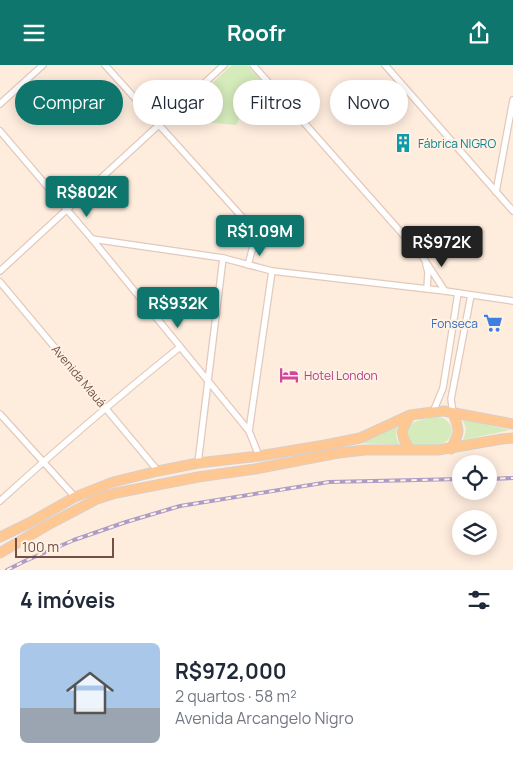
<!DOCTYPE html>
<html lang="pt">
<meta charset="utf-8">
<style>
:root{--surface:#fff;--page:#f6f6f7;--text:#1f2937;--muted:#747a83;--accent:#0f766e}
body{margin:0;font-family:Manrope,sans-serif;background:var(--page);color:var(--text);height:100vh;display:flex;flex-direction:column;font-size:19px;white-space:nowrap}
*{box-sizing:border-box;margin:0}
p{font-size:16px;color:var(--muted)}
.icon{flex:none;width:28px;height:28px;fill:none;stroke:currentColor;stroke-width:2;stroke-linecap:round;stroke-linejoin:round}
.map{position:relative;height:505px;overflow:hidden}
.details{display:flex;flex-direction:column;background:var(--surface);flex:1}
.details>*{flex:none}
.banner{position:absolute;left:15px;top:15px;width:484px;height:45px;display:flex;gap:10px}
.buttons{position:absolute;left:452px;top:390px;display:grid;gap:10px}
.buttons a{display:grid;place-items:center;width:45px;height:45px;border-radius:50%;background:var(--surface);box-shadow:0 2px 12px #0003;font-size:25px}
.scale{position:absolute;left:15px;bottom:12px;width:99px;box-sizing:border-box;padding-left:5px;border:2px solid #744f44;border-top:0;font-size:14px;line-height:18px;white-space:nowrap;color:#744f44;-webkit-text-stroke:4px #fff1e4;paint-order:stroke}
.price{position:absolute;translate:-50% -42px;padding:0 11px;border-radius:5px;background:var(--accent);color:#fff;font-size:16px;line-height:32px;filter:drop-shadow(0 1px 2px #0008)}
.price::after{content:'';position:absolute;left:50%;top:30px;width:15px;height:11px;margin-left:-8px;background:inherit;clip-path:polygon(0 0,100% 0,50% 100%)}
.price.current{background:#222;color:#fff}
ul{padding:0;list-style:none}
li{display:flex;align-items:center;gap:15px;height:125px;padding:0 20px}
li span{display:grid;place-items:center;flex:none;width:140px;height:100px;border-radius:8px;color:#555}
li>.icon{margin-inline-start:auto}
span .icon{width:60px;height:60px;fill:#fffc;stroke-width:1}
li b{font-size:21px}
h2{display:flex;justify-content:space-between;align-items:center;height:60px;padding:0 20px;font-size:21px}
.chip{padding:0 18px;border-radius:22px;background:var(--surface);box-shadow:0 2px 12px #0003;font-size:18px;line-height:45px}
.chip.current{background:var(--accent);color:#fff}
header{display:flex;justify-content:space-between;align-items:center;height:65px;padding:0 20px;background:var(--accent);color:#fff;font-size:22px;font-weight:700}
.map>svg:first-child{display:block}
.green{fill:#d5ebbb}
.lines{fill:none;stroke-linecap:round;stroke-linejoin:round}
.minor-casing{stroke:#e3c9bc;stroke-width:8}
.primary-casing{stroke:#d8cecb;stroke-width:11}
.minor{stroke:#fff;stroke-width:5.5}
.primary{stroke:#ffc892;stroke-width:9}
.rail-casing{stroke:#ad9cc6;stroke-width:4}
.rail{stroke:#fff1e4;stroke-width:2;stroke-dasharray:5.5;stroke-linecap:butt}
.labels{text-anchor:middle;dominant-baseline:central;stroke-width:4;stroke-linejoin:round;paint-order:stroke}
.culture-label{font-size:12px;fill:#0d838f;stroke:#fff1e4;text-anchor:start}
.shop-label{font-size:12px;fill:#366cbe;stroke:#fff1e4;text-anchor:end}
.hotel-label{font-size:12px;fill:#b23c85;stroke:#fff1e4;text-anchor:start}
.street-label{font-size:12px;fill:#744f44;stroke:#fff1e4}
</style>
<header><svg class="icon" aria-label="menu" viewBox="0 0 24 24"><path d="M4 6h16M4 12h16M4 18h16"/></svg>Roofr<svg class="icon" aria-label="share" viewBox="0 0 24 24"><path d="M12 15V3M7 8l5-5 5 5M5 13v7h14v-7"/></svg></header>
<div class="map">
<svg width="513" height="505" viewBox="0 0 513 505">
<rect width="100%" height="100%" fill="#feecdd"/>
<g class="green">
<polygon points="232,0 247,0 261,15 236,60 173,54"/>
<polygon points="191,233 210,235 208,248 189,245"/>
<path d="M435,352C447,351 458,364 448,375C441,382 414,385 409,375C399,357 423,354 435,352Z"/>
<path d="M462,354L510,365L463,375C467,365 467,363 462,354Z"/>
<polygon points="397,362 396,372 400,380 356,378"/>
</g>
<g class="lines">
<g class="minor-casing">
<g id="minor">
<polyline points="105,0 251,162 255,174 248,200"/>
<polyline points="253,0 422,191 445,226"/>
<polyline points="385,0 513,146"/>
<polyline points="0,39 43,0"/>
<polyline points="0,66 92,174 249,366 259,391"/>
<polyline points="496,127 513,35"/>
<polyline points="92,174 223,193 272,206 445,226 513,236"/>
<polyline points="426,200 428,207 427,224"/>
<polyline points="0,206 224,0"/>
<polyline points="0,217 158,406"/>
<polyline points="433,347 443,323 458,228"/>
<polyline points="453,348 451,334 471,230"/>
<polyline points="0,349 75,432"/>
<polyline points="249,366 272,206"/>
<polyline points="198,398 223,193"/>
<path d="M0,436C58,383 118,332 180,282"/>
</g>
</g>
<g class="primary-casing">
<g id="primary">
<path d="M410,351C400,365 400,371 410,384"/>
<path d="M451,384C460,367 460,366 453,348"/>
<polyline points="0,472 29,458 75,432 113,417 158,406 198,398 259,391 325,380 360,373 410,350 433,347 444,346 513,359"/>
<polyline points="0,488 46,461 97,434 116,428 198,412 255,404 338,388 365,385 438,385 502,374 513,373"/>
</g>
</g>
<use href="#minor" class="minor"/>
<use href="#primary" class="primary"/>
<g class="rail-casing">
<g id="rail">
<polyline points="489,414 513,413"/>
<polyline points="7,505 25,496 74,475 126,457 180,441 329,417 461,414"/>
</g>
</g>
<use href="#rail" class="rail"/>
</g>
<defs>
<g id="building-bare" transform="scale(1.5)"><path d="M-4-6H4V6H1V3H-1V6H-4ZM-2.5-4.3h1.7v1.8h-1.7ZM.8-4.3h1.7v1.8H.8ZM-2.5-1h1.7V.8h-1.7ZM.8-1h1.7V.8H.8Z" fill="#0f9aa8" stroke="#fff1e4" stroke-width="2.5" paint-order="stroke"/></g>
<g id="supermarket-bare" transform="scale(1.5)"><path d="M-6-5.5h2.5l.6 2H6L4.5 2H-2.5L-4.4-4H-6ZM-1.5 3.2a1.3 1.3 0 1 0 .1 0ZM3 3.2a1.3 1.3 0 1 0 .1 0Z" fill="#3f7fe0" stroke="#fff1e4" stroke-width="2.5" paint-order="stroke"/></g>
<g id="hotel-bare" transform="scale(1.5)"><path d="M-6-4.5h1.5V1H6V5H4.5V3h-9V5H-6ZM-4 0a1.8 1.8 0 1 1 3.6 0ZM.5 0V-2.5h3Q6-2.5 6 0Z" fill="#d1479c" stroke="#fff1e4" stroke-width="2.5" paint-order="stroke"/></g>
</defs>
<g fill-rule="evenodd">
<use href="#building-bare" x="403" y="78"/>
<use href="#supermarket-bare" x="493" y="258"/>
<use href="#hotel-bare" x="289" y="310"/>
</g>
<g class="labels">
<g class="culture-label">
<text x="418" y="78">Fábrica NIGRO</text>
</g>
<g class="shop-label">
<text x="478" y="258">Fonseca</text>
</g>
<g class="hotel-label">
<text x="304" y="310">Hotel London</text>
</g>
<g class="street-label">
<text transform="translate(79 311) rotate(50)">Avenida Mauá</text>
</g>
</g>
</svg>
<div class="buttons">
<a><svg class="icon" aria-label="locate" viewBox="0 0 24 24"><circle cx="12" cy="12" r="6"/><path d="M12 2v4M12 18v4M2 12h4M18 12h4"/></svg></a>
<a><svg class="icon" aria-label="layers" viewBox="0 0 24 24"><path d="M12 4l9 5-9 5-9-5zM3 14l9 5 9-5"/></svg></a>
</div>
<div class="scale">100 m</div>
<b class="price" style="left:87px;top:153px">R$802K</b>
<b class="price" style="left:260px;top:192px">R$1.09M</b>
<b class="price current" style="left:442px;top:203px">R$972K</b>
<b class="price" style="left:178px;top:264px">R$932K</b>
<div class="banner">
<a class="chip current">Comprar</a>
<a class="chip">Alugar</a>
<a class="chip">Filtros</a>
<a class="chip">Novo</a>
</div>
</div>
<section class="details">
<h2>4 imóveis<svg class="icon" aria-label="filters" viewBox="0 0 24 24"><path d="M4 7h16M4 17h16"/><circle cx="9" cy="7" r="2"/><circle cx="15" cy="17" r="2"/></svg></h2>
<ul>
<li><span style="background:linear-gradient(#a9c7e8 65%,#9aa5b1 0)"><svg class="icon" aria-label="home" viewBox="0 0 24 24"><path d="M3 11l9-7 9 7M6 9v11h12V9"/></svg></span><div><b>R$972,000</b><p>2 quartos · 58 m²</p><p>Avenida Arcangelo Nigro</p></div></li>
</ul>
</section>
